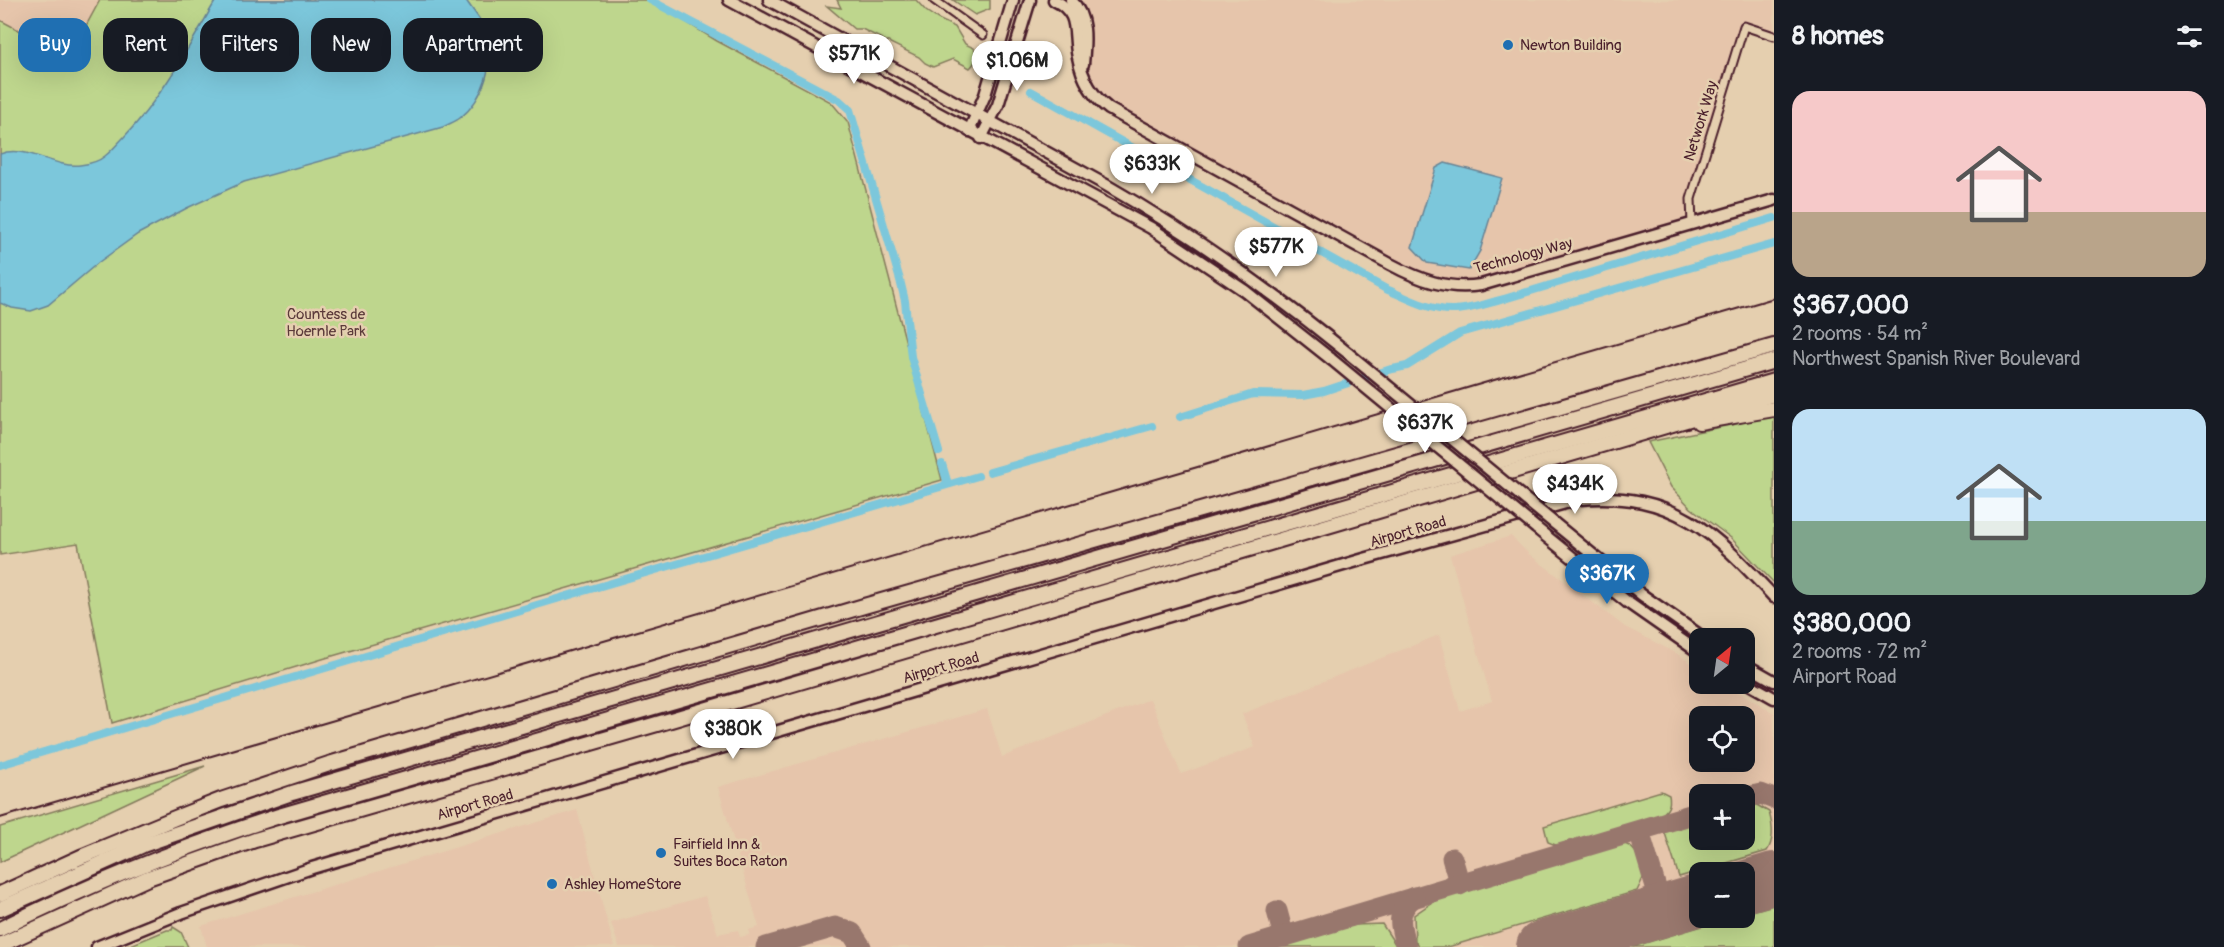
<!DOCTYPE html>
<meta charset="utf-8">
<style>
:root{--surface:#171b24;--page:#242831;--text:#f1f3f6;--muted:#9ea1a6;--accent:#1f6fb2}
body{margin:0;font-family:Pangolin,sans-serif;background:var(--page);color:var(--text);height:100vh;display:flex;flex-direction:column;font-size:22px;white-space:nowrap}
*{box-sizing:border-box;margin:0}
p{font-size:20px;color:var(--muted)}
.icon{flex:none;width:33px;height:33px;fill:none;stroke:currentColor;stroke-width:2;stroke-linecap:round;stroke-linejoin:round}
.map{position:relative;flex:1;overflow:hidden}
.panel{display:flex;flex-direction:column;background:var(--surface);width:450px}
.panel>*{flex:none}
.banner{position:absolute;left:18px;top:18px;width:570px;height:54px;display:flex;gap:12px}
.needle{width:39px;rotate:29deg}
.fabs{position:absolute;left:1689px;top:628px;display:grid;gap:12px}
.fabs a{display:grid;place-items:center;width:66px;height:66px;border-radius:12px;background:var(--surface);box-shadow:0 6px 24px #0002;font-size:30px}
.price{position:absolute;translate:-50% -51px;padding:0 14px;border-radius:21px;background:#fff;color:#222;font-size:20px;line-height:39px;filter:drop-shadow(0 2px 3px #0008)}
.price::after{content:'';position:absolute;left:50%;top:36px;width:18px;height:14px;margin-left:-9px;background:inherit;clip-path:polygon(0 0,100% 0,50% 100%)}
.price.selected{background:var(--accent);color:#fff}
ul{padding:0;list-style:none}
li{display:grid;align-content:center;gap:12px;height:318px;padding:0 18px}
li span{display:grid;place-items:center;height:186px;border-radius:18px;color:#555}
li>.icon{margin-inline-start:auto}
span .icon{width:108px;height:108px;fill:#fffc;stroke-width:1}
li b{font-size:26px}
h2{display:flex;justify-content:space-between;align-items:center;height:72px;padding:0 18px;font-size:26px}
.tag{padding:0 21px;border-radius:18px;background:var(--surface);box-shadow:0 6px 24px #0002;font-size:21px;line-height:54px}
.tag.selected{background:var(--accent);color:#fff}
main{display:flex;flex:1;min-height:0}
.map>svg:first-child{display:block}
.built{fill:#e6c5ab;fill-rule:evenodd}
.green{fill:#bed68d;stroke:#847a5c;stroke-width:1.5}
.water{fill:#7cc7db;stroke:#688495;stroke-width:1.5}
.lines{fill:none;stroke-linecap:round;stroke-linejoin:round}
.canal{stroke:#7cc7db;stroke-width:8}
.taxiway{stroke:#98776d;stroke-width:21}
.runway{stroke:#98776d;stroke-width:52}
.street-casing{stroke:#4a1f2b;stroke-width:11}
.secondary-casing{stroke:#4a1f2b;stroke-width:15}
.highway-casing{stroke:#4a1f2b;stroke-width:18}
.street{stroke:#e5cfaf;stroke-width:7}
.secondary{stroke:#e5cfaf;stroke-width:10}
.highway{stroke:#e5cfaf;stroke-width:14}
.rail{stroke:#4a1f2b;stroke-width:2}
.secondary-bridge-casing{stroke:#4a1f2b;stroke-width:15;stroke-linecap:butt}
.secondary-bridge{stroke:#e5cfaf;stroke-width:10}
.poi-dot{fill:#1f6fb2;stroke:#e5cfaf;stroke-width:2}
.labels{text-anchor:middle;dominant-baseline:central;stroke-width:5;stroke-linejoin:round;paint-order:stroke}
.poi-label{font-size:15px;fill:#4a1f2b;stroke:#e5cfaf;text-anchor:start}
.street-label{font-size:15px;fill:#4a1f2b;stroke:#e5cfaf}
.park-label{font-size:15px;fill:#5b3a3a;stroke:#e5cfaf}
</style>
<main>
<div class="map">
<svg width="1774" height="947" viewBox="0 0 1774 947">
<rect width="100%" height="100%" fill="#e5cfaf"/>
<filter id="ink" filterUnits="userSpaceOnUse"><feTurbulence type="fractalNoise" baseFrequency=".0167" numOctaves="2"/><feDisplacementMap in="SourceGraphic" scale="12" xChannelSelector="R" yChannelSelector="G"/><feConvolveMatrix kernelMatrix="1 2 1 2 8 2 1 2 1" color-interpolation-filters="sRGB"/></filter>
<g filter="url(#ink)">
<g class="built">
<polygon points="0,0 100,0 70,57 0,20"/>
<polygon points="1071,0 1774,0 1774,36 1744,27 1691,199 1692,224 1481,285 1441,285 1116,113 1090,88"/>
<path d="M1511,536L1530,555L1625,627L1676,653L1699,668L1700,684H1725L1774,713V947H619L611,923L705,896L718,934L738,930L740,937L749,935V930L759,927L718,787L987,709L1002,757L1150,699L1181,774L1255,747L1242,714L1439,635L1460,711L1492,701L1450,555ZM1700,717H1744V762H1700ZM1700,795H1744V840H1700ZM1700,873H1744V918H1700Z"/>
<polygon points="577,810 614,947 207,947 201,926"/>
</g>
<g class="green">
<polygon points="100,0 650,0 717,41 831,102 848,122 942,480 329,657 112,723 78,543 0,555 0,20 69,57"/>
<path d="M837,0H916L926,11L938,19L955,27L965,44L974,48C978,57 977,61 970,68L953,59L933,67L925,63L919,57L862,29H854L827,6L841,8Z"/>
<polygon points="953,0 990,0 990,9 975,15"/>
<polygon points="1774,416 1774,583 1731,538 1691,508 1671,487 1648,442"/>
<polygon points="205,766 0,862 0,827"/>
<path d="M1661,791L1669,795C1671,805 1668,811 1659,816L1558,846L1548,842L1544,826Z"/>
<path d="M1755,804L1769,812C1773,826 1774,841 1767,851L1679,877L1664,830L1699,820L1700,840H1744L1745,806Z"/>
<path d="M1620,843C1638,845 1640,862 1644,876L1637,891L1448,947H1419L1415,941L1414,915L1436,900Z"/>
<polygon points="1774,905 1774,947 1632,947 1729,918 1744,918 1745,913"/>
<polygon points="1382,924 1397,947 1273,947 1355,925"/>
<polygon points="173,927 181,932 188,947 126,947 167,930 172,930"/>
</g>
<g class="water">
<path d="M216,0H466C472,10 483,21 486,32C496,61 484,99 460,118C455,122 448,124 443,127L244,182L187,208L138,234L99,262L48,305L31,311L12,308L0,303V154C26,144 53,168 80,165C89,164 98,162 105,156C112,151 118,143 124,137C163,96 188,48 216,0Z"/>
<polygon points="1445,163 1502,178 1480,251 1469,270 1427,263 1412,247 1436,168"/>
</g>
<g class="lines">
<g class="canal">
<polyline points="650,0 839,100 850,110 900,280 905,301 911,357 939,452"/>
<path d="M1031,91L1386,289C1407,298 1430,311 1453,310C1470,310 1488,303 1504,299L1774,218"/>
<polyline points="1180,417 1253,394 1303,395 1324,391 1388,370 1407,366 1460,333 1774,244"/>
<polyline points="942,464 948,484"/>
<polyline points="990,472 1152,426"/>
<polyline points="0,765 577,593 978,476"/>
</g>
<g class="taxiway">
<polyline points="1744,798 1761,794 1774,799"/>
<polyline points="1639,831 1663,911"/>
<polyline points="1452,858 1460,885"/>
<polyline points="1277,911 1284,937"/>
<polyline points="766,947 835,927 852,933 861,947"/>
<polyline points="1249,947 1700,812"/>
<path d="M1406,947C1400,927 1395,911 1414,897"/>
</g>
<g class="runway">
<polyline points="1744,887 1774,878"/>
<polyline points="1542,947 1700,900"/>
</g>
<g class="street-casing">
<g id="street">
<polyline points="934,0 983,35"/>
<polyline points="1692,224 1691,199 1744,26 1774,36"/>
</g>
</g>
<g class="secondary-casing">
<g id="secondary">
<polyline points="729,0 1151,228 1245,291 1331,359"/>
<path d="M769,0L1106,185C1193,235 1271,290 1349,354"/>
<path d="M1054,0C1082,14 1072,33 1078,57C1082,78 1092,96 1109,109L1390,264C1420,280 1446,290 1481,285L1774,200"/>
<path d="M1071,0C1088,17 1085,42 1083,64"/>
<polyline points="969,131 985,95 1013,0"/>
<polyline points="981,138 998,105 1030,0"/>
<polyline points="1554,523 1642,595 1705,639"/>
<polyline points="1536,528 1627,602 1700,653"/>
<polyline points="1744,664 1774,681"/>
<polyline points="1744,681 1774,698"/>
<path d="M97,947L181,913L312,868L1364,559L1580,499C1675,491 1714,533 1774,597"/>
</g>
</g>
<g class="highway-casing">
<g id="highway">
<polyline points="1699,422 1774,409"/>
<polyline points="0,894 83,856 175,818 221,800 329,764 864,606 1774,346"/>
<polyline points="0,909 143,845 292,793 1774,361"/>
<path d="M0,929C90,884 183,847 279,816L1774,381"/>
<polyline points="0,945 148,878 255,840 664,722 1774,394"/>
</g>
</g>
<use href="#street" class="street"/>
<use href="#secondary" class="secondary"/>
<use href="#highway" class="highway"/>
<polyline class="rail" points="0,818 1774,298"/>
<g class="secondary-bridge-casing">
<g id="secondary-bridge">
<polyline points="1349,354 1554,523"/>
<polyline points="1331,359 1536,528"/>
</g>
</g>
<use href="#secondary-bridge" class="secondary-bridge"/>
</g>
</g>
<g class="poi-dot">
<circle cx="1508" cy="45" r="6"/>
<circle cx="661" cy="853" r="6"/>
<circle cx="552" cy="884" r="6"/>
</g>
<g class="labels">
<g class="poi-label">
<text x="1520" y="45">Newton Building</text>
<text x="673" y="844">Fairfield Inn &amp;<tspan x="673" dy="17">Suites Boca Raton</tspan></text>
<text x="564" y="884">Ashley HomeStore</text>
</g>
<g class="street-label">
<text transform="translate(1701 121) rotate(-73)">Network Way</text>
<text transform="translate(1523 256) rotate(-15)">Technology Way</text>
<text transform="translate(1408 532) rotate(-16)">Airport Road</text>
<text transform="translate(941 668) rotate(-16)">Airport Road</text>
<text transform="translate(475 805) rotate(-16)">Airport Road</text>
</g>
<g class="park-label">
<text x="326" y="314">Countess de<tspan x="326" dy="17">Hoernle Park</tspan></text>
</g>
</g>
</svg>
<div class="fabs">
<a><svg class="needle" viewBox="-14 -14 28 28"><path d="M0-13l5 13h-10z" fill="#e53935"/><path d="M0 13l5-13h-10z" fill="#9ea1a6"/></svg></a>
<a><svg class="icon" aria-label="locate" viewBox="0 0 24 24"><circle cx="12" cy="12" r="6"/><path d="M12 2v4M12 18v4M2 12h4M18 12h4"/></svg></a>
<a>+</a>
<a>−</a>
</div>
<b class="price" style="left:854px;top:85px">$571K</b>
<b class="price" style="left:1017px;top:92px">$1.06M</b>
<b class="price" style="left:1152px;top:195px">$633K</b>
<b class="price" style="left:1276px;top:278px">$577K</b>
<b class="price" style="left:1425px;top:454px">$637K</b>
<b class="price" style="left:1575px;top:515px">$434K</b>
<b class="price selected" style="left:1607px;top:605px">$367K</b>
<b class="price" style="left:733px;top:760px">$380K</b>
<div class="banner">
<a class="tag selected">Buy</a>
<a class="tag">Rent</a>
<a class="tag">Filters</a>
<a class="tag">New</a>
<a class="tag">Apartment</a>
</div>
</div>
<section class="panel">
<h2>8 homes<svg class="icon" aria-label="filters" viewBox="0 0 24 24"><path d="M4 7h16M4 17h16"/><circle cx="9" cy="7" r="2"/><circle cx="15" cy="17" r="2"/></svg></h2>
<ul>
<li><span style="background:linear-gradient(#f6c9c9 65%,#b9a48a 0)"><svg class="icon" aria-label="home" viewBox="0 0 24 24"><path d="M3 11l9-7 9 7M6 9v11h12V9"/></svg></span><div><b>$367,000</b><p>2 rooms · 54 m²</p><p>Northwest Spanish River Boulevard</p></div></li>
<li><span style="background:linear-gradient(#bfe0f5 60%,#7fa58c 0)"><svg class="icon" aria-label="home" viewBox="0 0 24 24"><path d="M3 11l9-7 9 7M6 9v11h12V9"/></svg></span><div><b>$380,000</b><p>2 rooms · 72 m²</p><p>Airport Road</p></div></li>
</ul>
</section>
</main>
